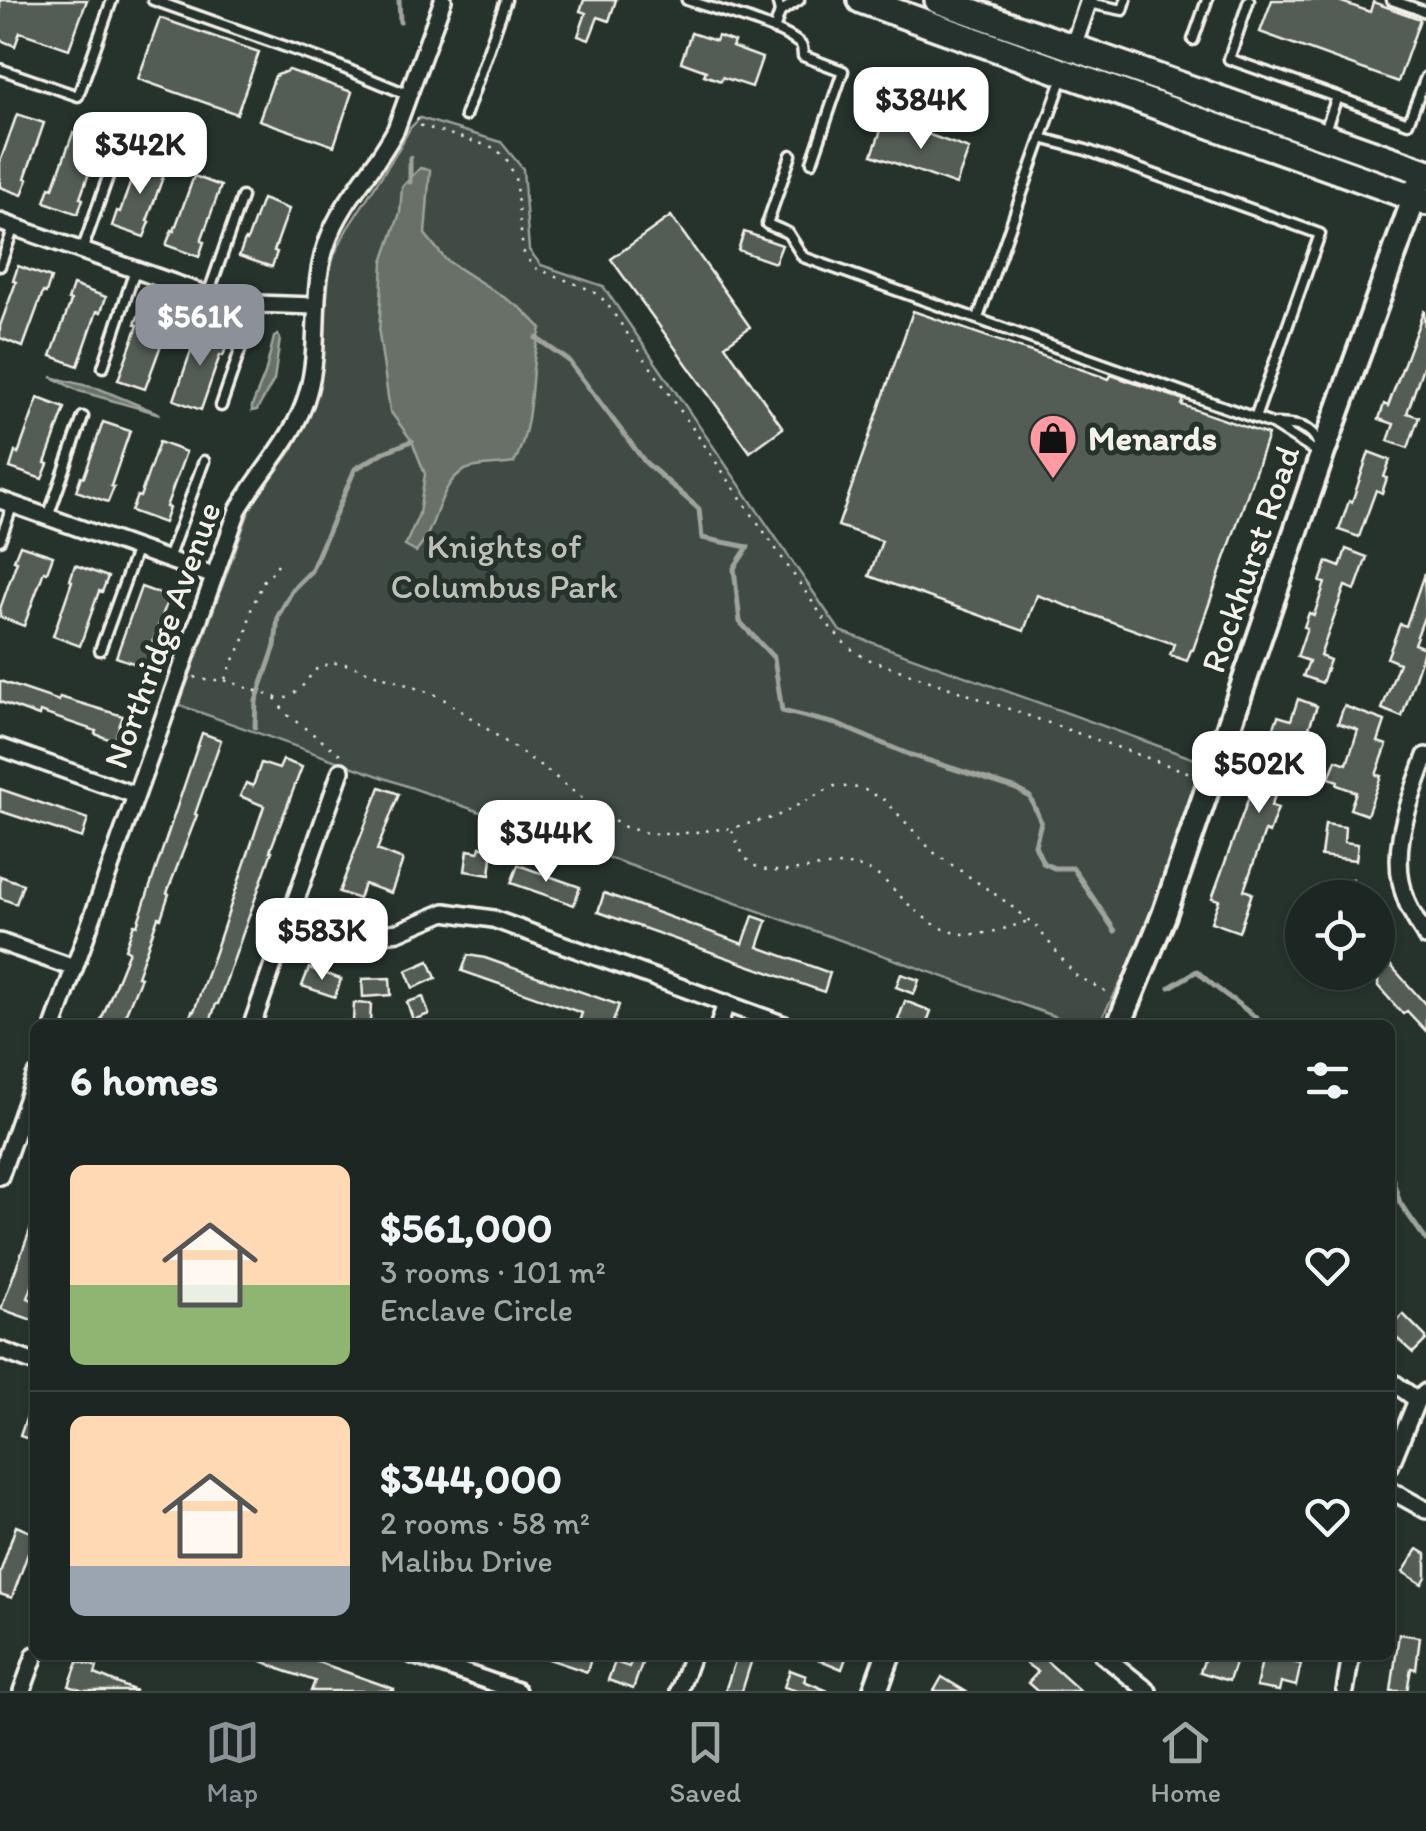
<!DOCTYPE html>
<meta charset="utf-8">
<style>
:root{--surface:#1c2622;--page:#29322f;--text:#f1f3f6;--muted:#a0a5a5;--line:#3a4340;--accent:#8c9099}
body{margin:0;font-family:Itim,sans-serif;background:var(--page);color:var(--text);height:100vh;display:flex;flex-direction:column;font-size:38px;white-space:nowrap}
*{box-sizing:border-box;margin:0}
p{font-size:32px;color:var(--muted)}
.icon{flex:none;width:55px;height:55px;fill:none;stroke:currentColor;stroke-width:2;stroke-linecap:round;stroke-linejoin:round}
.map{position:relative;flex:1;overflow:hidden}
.drawer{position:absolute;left:30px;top:1020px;width:1365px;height:640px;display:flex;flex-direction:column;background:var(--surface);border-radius:15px;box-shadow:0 2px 8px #0004,0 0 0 2px var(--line)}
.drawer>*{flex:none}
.controls{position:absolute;left:1285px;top:880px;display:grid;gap:20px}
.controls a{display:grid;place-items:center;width:110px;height:110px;border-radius:50%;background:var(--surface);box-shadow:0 2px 8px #0004,0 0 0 2px var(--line);font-size:50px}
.price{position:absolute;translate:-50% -85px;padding:0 22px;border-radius:20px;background:#fff;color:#222;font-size:32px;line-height:65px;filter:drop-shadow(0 2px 5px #0008)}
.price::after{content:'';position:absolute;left:50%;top:60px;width:30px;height:22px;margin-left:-15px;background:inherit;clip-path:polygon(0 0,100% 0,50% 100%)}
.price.selected{background:var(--accent);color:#fff}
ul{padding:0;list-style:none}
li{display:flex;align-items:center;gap:30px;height:250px;padding:0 40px}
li+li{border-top:2px solid var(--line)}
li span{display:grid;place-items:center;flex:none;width:280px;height:200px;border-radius:15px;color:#555}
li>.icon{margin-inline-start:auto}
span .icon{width:120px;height:120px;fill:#fffc;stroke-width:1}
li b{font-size:42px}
h2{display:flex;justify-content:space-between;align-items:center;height:120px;padding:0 40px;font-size:42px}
.menu{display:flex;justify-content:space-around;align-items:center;height:140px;border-top:2px solid var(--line);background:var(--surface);font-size:28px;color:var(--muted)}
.menu a{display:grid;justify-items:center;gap:5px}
.menu .selected{color:var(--accent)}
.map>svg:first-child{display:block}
.green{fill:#414b45;stroke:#9a9e96;stroke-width:2.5}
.water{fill:#676f68;stroke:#9fa39b;stroke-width:2.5}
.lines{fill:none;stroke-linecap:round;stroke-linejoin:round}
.stream{stroke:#9fa39b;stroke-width:5}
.building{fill:#525c55;stroke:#f4f1e8;stroke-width:2.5}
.lane-casing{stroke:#f4f1e8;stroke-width:15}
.street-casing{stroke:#f4f1e8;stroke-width:22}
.secondary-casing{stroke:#f4f1e8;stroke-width:30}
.primary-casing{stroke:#f4f1e8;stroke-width:32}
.path{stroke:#f4f1e8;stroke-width:2.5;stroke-dasharray:2.5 8;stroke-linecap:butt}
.lane{stroke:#26332d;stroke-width:8}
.street{stroke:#26332d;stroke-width:15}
.secondary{stroke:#26332d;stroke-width:22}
.primary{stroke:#26332d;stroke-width:25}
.labels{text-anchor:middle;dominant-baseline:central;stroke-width:10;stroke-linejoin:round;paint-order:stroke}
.poi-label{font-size:35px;font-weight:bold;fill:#f4f1e8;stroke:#26332d;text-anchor:start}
.park-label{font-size:35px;fill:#bebfb7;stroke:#26332d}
.street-label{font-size:35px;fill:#f4f1e8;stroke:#26332d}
</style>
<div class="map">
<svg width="1426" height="1691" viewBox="0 0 1426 1691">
<rect width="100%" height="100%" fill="#26332d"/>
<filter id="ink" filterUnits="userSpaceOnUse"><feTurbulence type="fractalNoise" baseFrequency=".01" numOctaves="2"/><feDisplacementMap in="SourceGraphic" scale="20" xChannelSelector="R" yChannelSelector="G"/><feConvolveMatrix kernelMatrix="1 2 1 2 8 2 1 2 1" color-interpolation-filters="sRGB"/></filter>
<g filter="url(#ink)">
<polygon class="green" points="420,118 501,142 523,169 529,250 541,265 603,286 840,631 1203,762 1136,954 1098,1025 1079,1025 179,705 251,506 292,450 314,404 322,364 324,303 328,276 335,253 347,229 397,152 410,128"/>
<g class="water">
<path d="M420,168L430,170L425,234L446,260L522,309L541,328C539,338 535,349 534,360C530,396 531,430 514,463C500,466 478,464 465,470C438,483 437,530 416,552L405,546L419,514L425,474L412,441L390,411L379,334L383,262L400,213L402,187Z"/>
<polygon points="278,335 280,339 274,380 257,410 252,411 252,406 265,374 274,337"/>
<polygon points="51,377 100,389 160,414 79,391"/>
</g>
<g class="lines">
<g class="stream">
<polyline points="399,0 400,22"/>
<polyline points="410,158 410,182"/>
<polyline points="536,338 568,360 645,462 699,509 702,538 748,547 734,568 740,622 774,658 782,711 836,724 908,754 1017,789 1030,797 1041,822 1035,845 1043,863 1054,868 1073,868 1115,931"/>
<polyline points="255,727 256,701 275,646 278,616 293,589 311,571 355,469 384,452 412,441"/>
<path d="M1170,987L1197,971C1218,992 1243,1005 1264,1025"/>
<polyline points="1390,1171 1400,1203 1426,1240"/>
</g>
</g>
<g class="building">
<polygon points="0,0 87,0 69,49 20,32 15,46 0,40"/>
<polygon points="584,0 616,0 609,21 598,17 589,40 578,36 586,13 580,11"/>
<polygon points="1272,0 1336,0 1370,12 1373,2 1420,19 1398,82 1260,32"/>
<polygon points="160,18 259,52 237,114 138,79"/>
<polygon points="691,33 716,41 718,36 734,42 732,47 762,58 752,87 722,77 721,81 704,75 706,71 681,62"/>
<polygon points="289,70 352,92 334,146 259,120 275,76"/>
<polygon points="17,114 44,123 25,178 28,179 22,195 0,187 0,162"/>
<polygon points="885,119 969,149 956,185 872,155"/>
<polygon points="73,133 100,143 80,198 83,199 78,214 45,202 50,187 53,188"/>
<polygon points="140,156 167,166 147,221 150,222 144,237 112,226 117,211 120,212"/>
<polygon points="194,176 221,186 201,241 204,242 199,257 166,245 172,230 174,231"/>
<polygon points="262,199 289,209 274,251 277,252 272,267 239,256 245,240 247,241"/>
<polygon points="671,216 750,327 725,345 783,428 750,452 611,259"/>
<polygon points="744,232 782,245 775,263 738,250"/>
<polygon points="18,266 51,278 46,293 43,292 23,347 0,338 0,326 16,282 13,281"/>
<polygon points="73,285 106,297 101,312 97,311 78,366 51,356 71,301 68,300"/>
<polygon points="141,309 174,320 168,336 165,334 145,389 118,380 138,325 135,324"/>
<polygon points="1424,310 1426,358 1407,413 1419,417 1408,448 1388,441 1394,424 1379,419 1384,404 1388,406"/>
<polygon points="913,311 1109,379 1111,375 1184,400 1182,405 1268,435 1193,650 1191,650 1187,661 1170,655 1174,644 1037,595 1024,631 869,576 882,541 838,526"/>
<polygon points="196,329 229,340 223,356 220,355 201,410 174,400 193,345 191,344"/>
<polygon points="38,398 65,408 45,463 48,464 42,479 10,468 15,452 18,454"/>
<polygon points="103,422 130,431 111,486 114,487 108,502 76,491 81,476 84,477"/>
<polygon points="159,442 186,452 166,507 169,508 164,523 131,511 137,496 140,497"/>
<polygon points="1369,452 1390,460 1384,477 1387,478 1382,493 1376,490 1359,537 1339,530 1349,501 1352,502"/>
<polygon points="20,545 53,556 47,572 44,571 24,626 0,617 0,609 17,561 14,560"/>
<polygon points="1346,549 1367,557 1355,590 1345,586 1320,656 1330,660 1322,683 1303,676 1309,661 1297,657 1307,628 1304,627 1309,613 1314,615 1325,583 1320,582 1327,562 1340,567"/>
<polygon points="75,565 108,577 102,592 99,591 80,646 53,636 72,581 70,580"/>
<polygon points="1424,574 1426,612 1414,644 1425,648 1402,717 1382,709 1399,663 1387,658 1400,624 1406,626"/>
<polygon points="141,587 169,597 144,667 116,657"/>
<polygon points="0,681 59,701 60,697 123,716 114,741 95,734 96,731 40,712 39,716 0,702"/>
<polygon points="1298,699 1317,706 1307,733 1303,732 1284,785 1280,783 1271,806 1278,808 1269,833 1265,831 1244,890 1252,893 1239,932 1211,922 1219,900 1212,898 1257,775 1253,774 1258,760 1262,762 1278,716 1291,720"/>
<polygon points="1344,706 1385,721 1378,742 1387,745 1376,775 1381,776 1367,815 1350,809 1356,792 1337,785 1338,781 1329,778 1336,760 1347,764 1358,730 1338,723"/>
<polygon points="202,733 221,740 195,814 197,815 167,893 169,894 161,918 158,917 137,976 141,977 121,1025 99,1025 129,951 125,949 134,924 137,925"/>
<polygon points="283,760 302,767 270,851 272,851 218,1004 216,1004 209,1025 187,1025 192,1011 194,1011 215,952 264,806 240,796 246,783 253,786 261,763 279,769"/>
<polygon points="380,787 399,794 377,850 403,860 391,893 364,884 359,899 339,892"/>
<polygon points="0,789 88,819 82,838 0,811"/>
<polygon points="1325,824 1345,827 1344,842 1358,844 1356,860 1321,856"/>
<polygon points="502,832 518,835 515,851 499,848"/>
<polygon points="480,847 493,849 490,875 465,871 468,850 479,852"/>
<polygon points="518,865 580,887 574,905 511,883"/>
<polygon points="0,876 23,884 16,904 0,898"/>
<polygon points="1353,879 1356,898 1339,898 1337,882"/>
<polygon points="604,893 743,944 753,916 767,921 758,947 830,973 824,992 598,912"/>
<polygon points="1378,938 1391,956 1386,960 1426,1005 1426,1031 1407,1011 1403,1014 1378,986"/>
<polygon points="468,955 485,958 619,1005 612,1025 578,1025 582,1013 462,971"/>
<polygon points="429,961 436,978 413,988 406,971"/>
<polygon points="309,968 341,979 335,997 302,986"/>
<polygon points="901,974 919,980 914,994 896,987"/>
<polygon points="390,978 391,995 363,997 362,979"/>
<polygon points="423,997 429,1014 413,1020 407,1002"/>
<polygon points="905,1001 931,1011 926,1025 911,1025 898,1020"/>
<polygon points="354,1003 371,1004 370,1023 353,1022"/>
<polygon points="33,1222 35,1222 35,1278 28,1298 35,1301 35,1321 1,1309"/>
<polygon points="1403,1314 1426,1337 1426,1340 1413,1353 1390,1332 1390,1328"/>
<polygon points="33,1399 35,1399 35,1441 20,1436"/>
<polygon points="16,1526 35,1534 12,1598 0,1594 0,1573"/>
<polygon points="1418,1549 1426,1554 1426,1577 1422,1584 1403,1572"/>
<polygon points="1399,1634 1420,1637 1416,1669 1411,1668 1407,1691 1391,1691"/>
<polygon points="249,1655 298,1655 394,1689 394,1691 311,1691 315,1681 282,1670"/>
<polygon points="543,1655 592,1655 587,1672 543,1657"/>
<polygon points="634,1655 645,1655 633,1689 608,1680 615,1662 629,1667"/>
<polygon points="737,1655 752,1659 742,1691 725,1691"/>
<polygon points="808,1655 847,1655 842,1669"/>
<polygon points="1014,1655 1040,1655 1080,1691 1037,1691 1028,1683 1038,1672"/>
<polygon points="1206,1655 1235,1663 1229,1681 1200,1672"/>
<polygon points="1263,1656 1301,1664 1296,1686 1281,1682 1279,1691 1256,1687"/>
<polygon points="78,1661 97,1667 95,1674 136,1691 83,1691 69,1686"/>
<polygon points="790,1670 806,1676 804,1681 828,1691 797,1691 784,1687"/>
<polygon points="942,1677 965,1691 934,1691"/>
</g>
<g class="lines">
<g class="lane-casing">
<g id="lane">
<polyline points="153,0 329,62 409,95"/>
<path d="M687,0C716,10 774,25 796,41C804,47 802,47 803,56L843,71L812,162"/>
<polyline points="1249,0 1229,59 1337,97"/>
<polyline points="1392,0 1426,12"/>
<polyline points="1088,3 1123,10 1126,0"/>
<polyline points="780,12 799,0"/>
<polyline points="774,30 780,12 777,0"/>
<polyline points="1193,40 1207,0"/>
<polyline points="0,69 78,96 112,0"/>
<polyline points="465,116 506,0"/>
<polyline points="1325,130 1337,97 1408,123 1426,77"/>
<polyline points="1041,138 1086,150 1320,234 1255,418"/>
<polyline points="791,155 767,224 788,233 803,257 1272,424 1318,453"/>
<polyline points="82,251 117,151"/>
<polyline points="0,266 14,227"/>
<polyline points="208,295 242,197"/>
<polyline points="978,318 1063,77"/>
<polyline points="103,367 135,270"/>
<polyline points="221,406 256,304"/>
<path d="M1276,424C1294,425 1311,424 1318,443"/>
<polyline points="48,517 83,417"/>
<polyline points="0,540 13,504"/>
<polyline points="168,559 204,461"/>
<polyline points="100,650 137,548"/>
</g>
</g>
<g class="street-casing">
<g id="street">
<polyline points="1071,53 1089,0"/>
<polyline points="0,222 216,298 256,304 315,306"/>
<polyline points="0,500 214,576"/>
<polyline points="0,747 135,795"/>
<path d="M1426,756C1409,804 1387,852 1407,902C1411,914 1420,926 1426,937"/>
<polyline points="289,921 348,939 398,932 445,912 493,919 785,1025"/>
<polyline points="0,942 74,968"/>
<path d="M54,1025L238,510C261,470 296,437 308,392C322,342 309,290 328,240C343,199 376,168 396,129L443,0"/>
<polyline points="252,1025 341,771"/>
<polyline points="719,1025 726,1003"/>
<polyline points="0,1176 35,1077"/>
<polyline points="0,1350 35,1363"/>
<polyline points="1390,1380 1417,1400"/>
<polyline points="1390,1466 1417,1400 1426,1392"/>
<polyline points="1390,1490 1426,1510"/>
<polyline points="413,1655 517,1691"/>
<polyline points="1103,1655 1148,1691"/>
<polyline points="22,1691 35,1655"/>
<polyline points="679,1691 692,1655"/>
<polyline points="1345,1691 1351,1655"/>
</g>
</g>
<g class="secondary-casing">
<g id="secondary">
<polyline points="1119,1025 1164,915 1322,455 1424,171"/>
<polyline points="875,1691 888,1655"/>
</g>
</g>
<g class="primary-casing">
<g id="primary">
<polyline points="861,0 1426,202"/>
<polyline points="938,0 1426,172"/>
</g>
</g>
<g class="path">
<polyline points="418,118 416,124 495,148 507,160 515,177 523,251 533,267 591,290 605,301 829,626 847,646 865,658 1190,773"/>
<polyline points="194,677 204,680 224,680 274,697 288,698 301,688 315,670 330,663 342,663 361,669 439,696 544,768 606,817 625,827 650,834 677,834 731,828 775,817 834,786 861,788 885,800 933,852 1002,899 1036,926 1075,975 1109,993"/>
<polyline points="225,679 246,635 251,610 264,580 275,570 280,559"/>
<polyline points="275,698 286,714 344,757"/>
<path d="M732,831C737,841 742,857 752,864C781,884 834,855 866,869C881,875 891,887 902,898C946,942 971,941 1028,921"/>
</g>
<use href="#lane" class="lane"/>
<use href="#street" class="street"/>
<use href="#secondary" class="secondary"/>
<use href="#primary" class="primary"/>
</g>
</g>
<defs>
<g id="shop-pin" transform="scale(2.5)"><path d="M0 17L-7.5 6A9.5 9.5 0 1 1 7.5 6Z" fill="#ff9aa2" stroke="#26332d"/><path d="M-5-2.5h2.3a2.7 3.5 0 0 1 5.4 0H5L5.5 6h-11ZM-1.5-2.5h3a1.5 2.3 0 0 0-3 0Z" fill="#111"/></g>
</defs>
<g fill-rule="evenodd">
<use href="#shop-pin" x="1053" y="438"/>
</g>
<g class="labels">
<g class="poi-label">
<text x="1088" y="438">Menards</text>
</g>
<g class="park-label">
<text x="504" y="546">Knights of<tspan x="504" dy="40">Columbus Park</tspan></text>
</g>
<g class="street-label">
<text transform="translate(1250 559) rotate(-71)">Rockhurst Road</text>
<text transform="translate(162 635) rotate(-70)">Northridge Avenue</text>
</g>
</g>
</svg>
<div class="controls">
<a><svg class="icon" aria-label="locate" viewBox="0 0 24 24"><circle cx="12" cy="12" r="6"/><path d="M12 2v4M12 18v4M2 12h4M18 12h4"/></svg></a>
</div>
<b class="price" style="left:921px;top:152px">$384K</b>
<b class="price" style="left:140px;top:197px">$342K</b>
<b class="price selected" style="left:200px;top:369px">$561K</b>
<b class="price" style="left:1259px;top:816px">$502K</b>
<b class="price" style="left:546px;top:885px">$344K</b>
<b class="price" style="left:322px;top:983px">$583K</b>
<section class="drawer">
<h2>6 homes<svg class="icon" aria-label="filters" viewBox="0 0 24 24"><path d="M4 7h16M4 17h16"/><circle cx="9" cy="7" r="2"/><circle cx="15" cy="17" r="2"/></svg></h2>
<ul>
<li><span style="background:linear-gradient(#ffd9b3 60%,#8fb573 0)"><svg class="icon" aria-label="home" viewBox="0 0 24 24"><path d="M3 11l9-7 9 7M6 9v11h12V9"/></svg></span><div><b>$561,000</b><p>3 rooms · 101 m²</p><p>Enclave Circle</p></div><svg class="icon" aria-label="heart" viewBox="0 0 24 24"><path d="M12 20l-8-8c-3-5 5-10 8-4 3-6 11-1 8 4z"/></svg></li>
<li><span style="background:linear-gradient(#ffd9b3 75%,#9aa5b1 0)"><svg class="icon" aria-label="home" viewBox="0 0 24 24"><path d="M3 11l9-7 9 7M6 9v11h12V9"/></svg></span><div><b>$344,000</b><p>2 rooms · 58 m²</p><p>Malibu Drive</p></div><svg class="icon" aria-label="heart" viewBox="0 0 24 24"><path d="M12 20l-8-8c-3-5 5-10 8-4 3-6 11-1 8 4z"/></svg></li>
</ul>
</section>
</div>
<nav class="menu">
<a class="selected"><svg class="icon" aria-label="map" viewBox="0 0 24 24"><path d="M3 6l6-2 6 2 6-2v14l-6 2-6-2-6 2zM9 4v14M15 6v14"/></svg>Map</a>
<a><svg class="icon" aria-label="saved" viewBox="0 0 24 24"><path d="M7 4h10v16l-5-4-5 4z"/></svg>Saved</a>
<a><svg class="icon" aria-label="home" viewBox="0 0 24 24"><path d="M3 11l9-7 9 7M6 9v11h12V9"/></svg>Home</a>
</nav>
